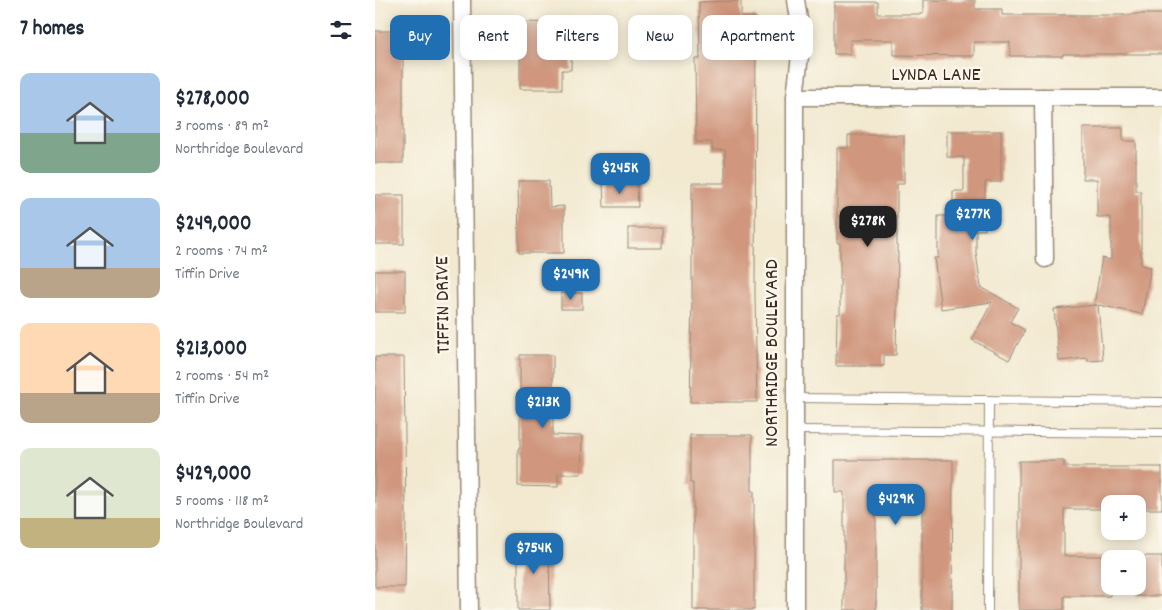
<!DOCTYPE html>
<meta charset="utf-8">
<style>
:root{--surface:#fff;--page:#f2f2f3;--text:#1f2937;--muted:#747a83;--accent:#1f6fb2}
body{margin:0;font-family:Dekko,sans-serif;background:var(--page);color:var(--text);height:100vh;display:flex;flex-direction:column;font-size:19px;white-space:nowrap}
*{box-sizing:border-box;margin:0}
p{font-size:16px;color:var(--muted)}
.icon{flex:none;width:28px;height:28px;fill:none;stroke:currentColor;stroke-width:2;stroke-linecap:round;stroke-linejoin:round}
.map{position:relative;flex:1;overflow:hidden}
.drawer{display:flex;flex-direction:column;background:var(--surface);width:375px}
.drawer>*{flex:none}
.top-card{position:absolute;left:15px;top:15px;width:475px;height:45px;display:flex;gap:10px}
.fabs{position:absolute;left:726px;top:495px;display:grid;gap:10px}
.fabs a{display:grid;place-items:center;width:45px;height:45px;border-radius:10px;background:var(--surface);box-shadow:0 2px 12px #0003;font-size:25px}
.price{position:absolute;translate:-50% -42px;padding:0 11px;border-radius:10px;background:var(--accent);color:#fff;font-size:16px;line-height:32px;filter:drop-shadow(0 1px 2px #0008)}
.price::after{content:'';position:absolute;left:50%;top:30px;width:15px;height:11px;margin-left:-8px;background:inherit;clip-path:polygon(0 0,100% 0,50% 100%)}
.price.current{background:#222;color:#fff}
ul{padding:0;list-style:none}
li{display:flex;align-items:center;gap:15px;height:125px;padding:0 20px}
li span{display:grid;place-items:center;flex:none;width:140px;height:100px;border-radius:10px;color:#555}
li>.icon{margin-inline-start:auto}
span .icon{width:60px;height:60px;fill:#fffc;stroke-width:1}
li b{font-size:21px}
h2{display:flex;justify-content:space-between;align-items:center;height:60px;padding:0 20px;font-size:21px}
.chip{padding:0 18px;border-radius:10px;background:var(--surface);box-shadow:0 2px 12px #0003;font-size:18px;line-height:45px}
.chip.current{background:var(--accent);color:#fff}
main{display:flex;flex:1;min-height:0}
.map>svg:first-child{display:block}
.building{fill:#d0977e}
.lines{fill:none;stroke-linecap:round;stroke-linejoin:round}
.service-casing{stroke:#968a77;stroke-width:10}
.minor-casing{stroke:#968a77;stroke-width:19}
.service{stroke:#fff;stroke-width:8}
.minor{stroke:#fff;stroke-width:16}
.labels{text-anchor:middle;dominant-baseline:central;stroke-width:5;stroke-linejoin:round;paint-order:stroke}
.street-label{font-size:20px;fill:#3b2a1e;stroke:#fbf7ec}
</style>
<main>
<section class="drawer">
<h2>7 homes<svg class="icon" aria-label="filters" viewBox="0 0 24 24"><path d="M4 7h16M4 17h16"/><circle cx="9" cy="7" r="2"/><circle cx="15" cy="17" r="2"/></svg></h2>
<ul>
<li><span style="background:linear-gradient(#a9c7e8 60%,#7fa58c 0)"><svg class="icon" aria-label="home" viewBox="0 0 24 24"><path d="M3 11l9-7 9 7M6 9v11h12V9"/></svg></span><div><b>$278,000</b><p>3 rooms · 89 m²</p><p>Northridge Boulevard</p></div></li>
<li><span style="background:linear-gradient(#a9c7e8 70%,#b9a48a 0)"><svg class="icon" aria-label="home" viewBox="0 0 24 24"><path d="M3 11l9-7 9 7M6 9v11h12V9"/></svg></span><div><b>$249,000</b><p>2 rooms · 74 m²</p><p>Tiffin Drive</p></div></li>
<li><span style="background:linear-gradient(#ffd9b3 70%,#b9a48a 0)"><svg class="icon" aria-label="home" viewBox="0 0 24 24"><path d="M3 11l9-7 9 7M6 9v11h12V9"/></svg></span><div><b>$213,000</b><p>2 rooms · 54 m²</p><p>Tiffin Drive</p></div></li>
<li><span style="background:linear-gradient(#dfe7d0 70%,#c2b280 0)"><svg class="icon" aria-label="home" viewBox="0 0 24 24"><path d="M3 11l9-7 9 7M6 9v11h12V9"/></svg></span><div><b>$429,000</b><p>5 rooms · 118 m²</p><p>Northridge Boulevard</p></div></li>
</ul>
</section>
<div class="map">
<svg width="787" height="610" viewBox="0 0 787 610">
<rect width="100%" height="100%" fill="#fbf7ec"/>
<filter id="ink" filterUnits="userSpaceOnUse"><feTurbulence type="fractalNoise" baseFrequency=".02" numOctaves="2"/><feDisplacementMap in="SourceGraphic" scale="10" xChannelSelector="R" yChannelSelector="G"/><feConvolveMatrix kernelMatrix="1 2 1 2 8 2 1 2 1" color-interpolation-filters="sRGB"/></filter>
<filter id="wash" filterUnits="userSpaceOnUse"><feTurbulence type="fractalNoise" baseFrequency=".0096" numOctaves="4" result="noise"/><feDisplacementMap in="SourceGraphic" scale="20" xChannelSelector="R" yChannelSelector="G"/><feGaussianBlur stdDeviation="1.12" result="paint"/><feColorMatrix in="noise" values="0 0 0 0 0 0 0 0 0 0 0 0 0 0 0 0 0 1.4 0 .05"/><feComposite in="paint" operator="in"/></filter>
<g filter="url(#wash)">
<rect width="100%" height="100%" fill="#f2e9d0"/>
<g id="blocks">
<g class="building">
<polygon points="548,0 600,0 600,9 627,9 627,15 757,15 757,14 787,14 787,54 688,54 688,56 635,56 635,42 599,42 599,56 518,55 518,40 475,40 475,54 459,54 459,2 503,2 503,14 548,14"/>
<polygon points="366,1 366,17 381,17 380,296 382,402 315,402 317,296 317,183 350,183 350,150 337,150 337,142 321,142 320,59 325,59 324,2"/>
<polygon points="145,22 197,23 196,70 187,70 187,89 145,89"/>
<rect x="0" y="31" width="28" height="132"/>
<polygon points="708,128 748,128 748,141 761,141 761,191 766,191 766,265 776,267 767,314 723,305 728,360 713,361 713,358 684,361 679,309 722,305 719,305 727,258 736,260 736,217 722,217 722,179 708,179"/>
<polygon points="572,131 626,131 626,182 610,182 610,230 601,230 601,253 606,287 643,308 635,322 650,330 634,360 597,340 617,302 566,309 559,258 563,258 563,216 578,216 578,191 589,191 589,157 572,157"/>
<polygon points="473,135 529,135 529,184 522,184 522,252 523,252 521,355 509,355 509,366 461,366 462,314 465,314 465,243 462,243 462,148 473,148"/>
<polygon points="143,181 174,181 175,207 189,206 189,253 144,253"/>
<polygon points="228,184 262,184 263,207 229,207"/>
<rect x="0" y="195" width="29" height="49"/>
<rect x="253" y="228" width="34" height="20"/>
<rect x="0" y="271" width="30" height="41"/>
<rect x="186" y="293" width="21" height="16"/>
<polygon points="145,355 178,355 178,435 207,436 206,474 183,474 183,487 143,486 143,449 145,449"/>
<polygon points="0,357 29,357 31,518 30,587 0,587"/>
<polygon points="315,435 377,435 377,491 379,491 379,610 318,610 318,483 315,483"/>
<polygon points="460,460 578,460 577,610 547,610 547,492 501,492 501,610 469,610 469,492 460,492"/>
<polygon points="644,461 689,461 689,467 787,467 787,509 762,509 762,504 735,504 735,509 689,509 689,556 735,556 735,596 689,596 689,610 644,610"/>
<polygon points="143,539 174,539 175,610 143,610"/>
<rect x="762" y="556" width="25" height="40"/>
</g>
</g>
</g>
<g filter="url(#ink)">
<use href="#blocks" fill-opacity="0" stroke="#968a77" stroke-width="1"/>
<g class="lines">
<g class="service-casing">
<g id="service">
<polyline points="420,398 787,402"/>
<polyline points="420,430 787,433"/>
<polyline points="613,610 614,400"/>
</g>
</g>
<g class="minor-casing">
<g id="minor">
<polyline points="87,0 94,610"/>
<polyline points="420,97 787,97"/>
<polyline points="668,97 670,259"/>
<polyline points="420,610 420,97 427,39 421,0"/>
</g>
</g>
<use href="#service" class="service"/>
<use href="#minor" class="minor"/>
</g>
</g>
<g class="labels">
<g class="street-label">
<text x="561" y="76">LYNDA LANE</text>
<text transform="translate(69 305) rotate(-91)">TIFFIN DRIVE</text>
<text transform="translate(398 353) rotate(-90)">NORTHRIDGE BOULEVARD</text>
</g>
</g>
</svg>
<div class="fabs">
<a>+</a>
<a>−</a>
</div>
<b class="price" style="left:245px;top:195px">$245K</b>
<b class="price" style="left:598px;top:241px">$277K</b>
<b class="price current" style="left:493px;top:248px">$278K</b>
<b class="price" style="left:196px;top:301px">$249K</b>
<b class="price" style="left:168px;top:429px">$213K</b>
<b class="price" style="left:521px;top:526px">$429K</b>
<b class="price" style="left:159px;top:575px">$754K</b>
<div class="top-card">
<a class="chip current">Buy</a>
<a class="chip">Rent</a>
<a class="chip">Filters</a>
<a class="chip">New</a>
<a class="chip">Apartment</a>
</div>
</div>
</main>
